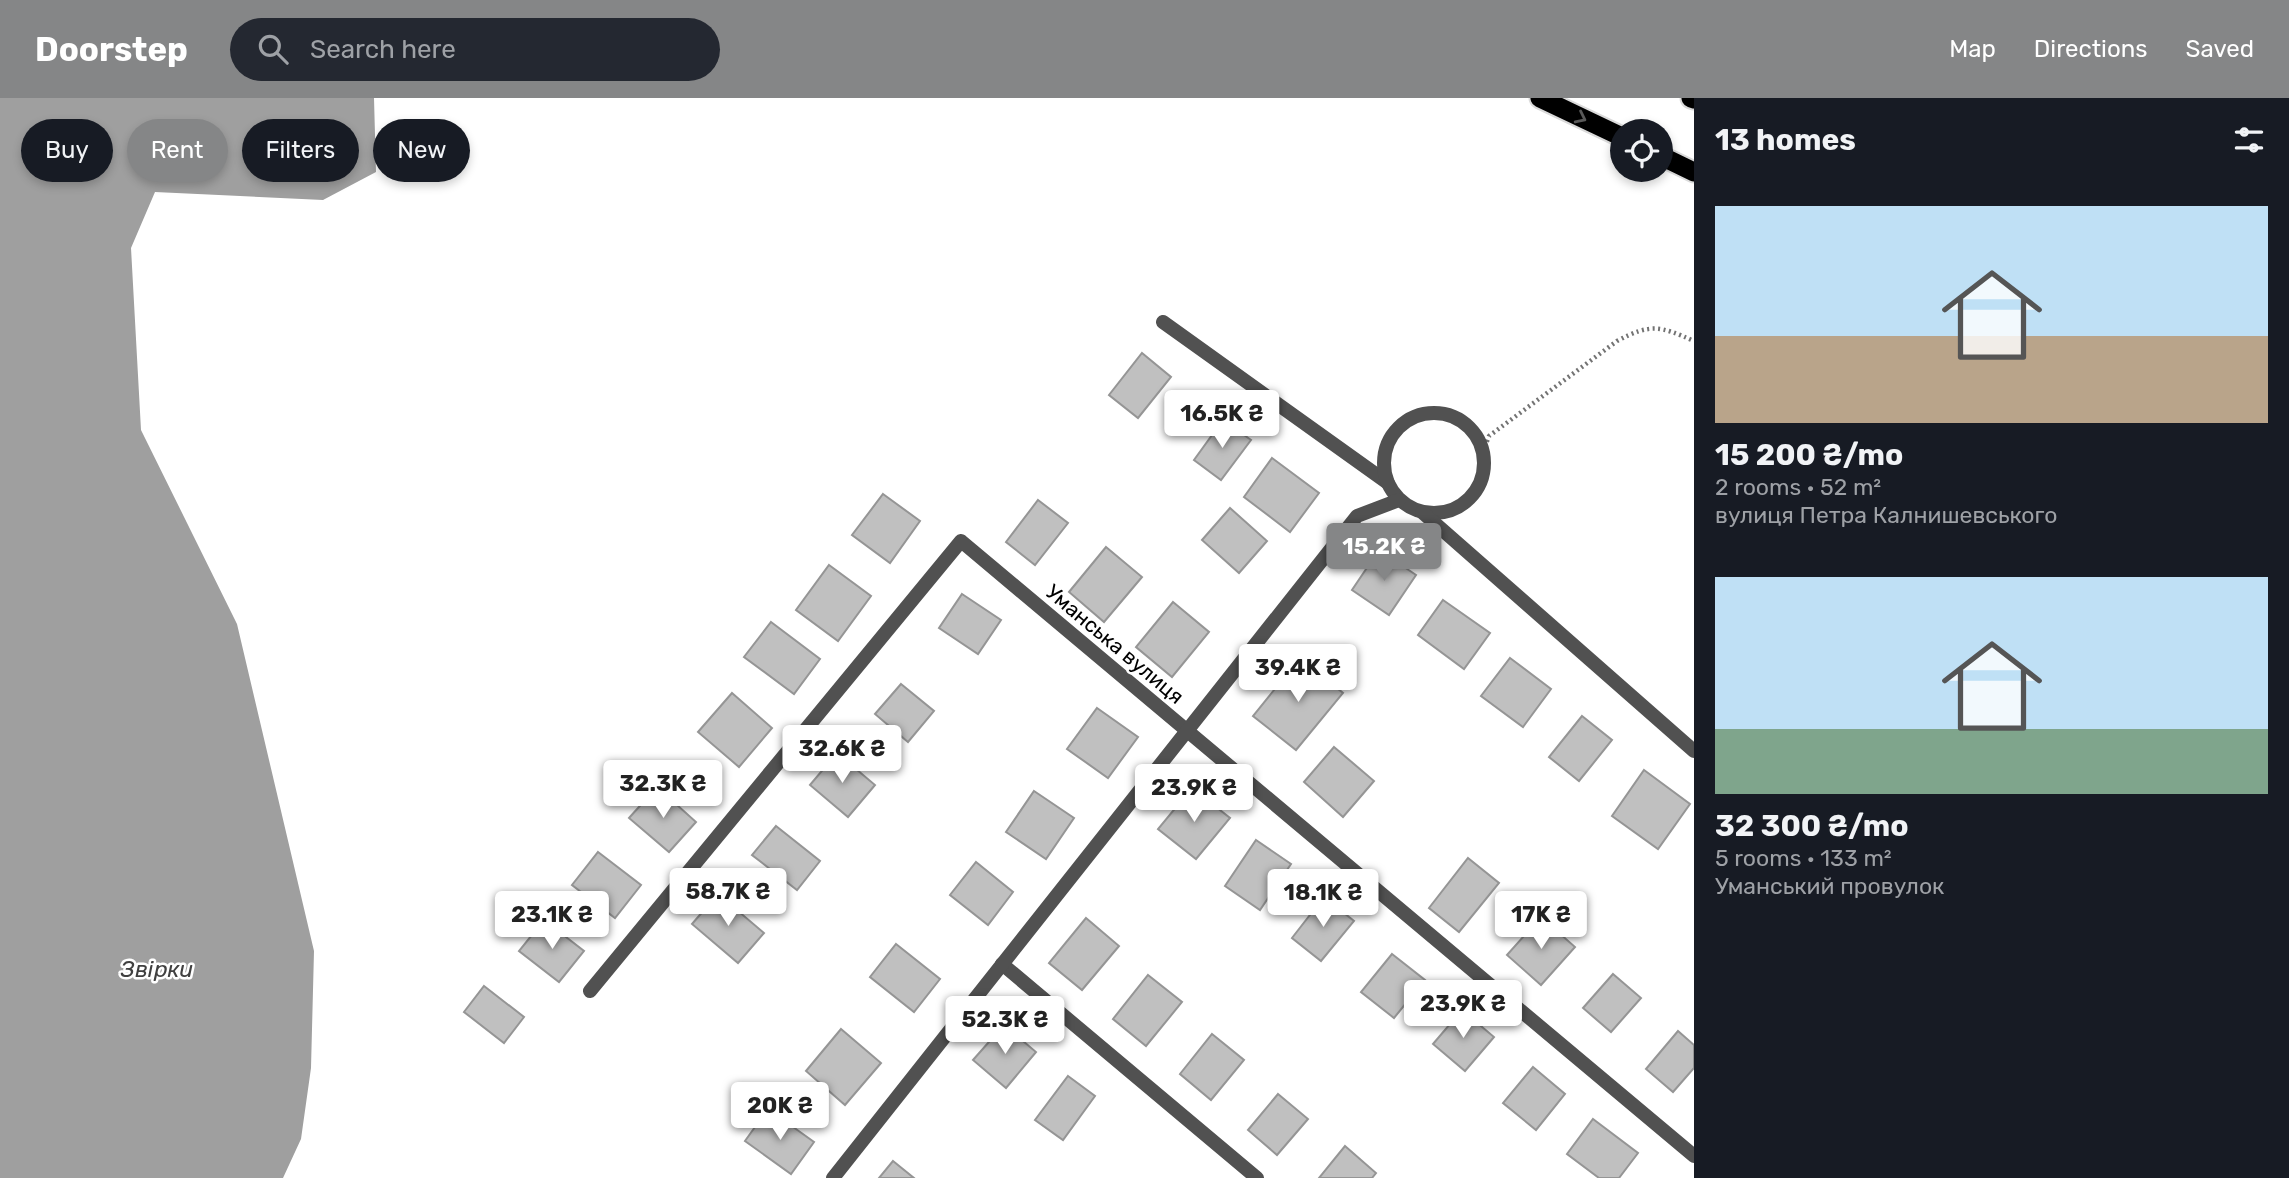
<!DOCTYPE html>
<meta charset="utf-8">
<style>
:root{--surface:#171b24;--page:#242831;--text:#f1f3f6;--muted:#9ea1a6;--accent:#858687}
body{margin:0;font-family:Rubik,sans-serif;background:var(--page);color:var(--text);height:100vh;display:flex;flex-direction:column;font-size:26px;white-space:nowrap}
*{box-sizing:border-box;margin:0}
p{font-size:23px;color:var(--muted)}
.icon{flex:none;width:38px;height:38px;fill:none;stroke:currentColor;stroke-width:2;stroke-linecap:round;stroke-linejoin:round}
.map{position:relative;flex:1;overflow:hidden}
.panel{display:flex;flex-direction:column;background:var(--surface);width:595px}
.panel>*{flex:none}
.banner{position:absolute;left:21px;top:21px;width:665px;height:63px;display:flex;gap:14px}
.buttons{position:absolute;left:1610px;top:21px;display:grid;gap:14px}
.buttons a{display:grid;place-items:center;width:63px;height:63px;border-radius:50%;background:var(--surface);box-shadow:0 4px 10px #0003;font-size:35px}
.price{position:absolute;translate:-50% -60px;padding:0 16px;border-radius:7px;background:#fff;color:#222;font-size:23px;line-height:46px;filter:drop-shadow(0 2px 4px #0008)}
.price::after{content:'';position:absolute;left:50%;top:42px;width:21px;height:16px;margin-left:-10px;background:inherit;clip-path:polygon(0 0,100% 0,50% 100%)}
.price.active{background:var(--accent);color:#fff}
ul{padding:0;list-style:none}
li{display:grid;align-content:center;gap:14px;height:371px;padding:0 21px}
li span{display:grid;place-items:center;height:217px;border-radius:0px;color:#555}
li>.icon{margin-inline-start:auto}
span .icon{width:126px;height:126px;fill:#fffc;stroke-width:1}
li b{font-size:30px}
h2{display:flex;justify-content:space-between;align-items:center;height:84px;padding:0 21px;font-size:30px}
.chip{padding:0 24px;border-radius:32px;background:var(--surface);box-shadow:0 4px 10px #0003;font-size:24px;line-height:63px}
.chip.active{background:var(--accent);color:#fff}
header{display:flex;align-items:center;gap:42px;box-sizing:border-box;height:98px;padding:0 35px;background:var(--accent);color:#fff}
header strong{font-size:33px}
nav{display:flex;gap:38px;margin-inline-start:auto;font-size:24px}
.search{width:490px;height:63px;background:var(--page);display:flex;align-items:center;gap:18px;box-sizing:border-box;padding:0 24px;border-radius:38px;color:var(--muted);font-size:26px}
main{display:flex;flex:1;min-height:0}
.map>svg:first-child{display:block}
.water{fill:#9f9f9f}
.building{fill:#c0c0c0;stroke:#959595;stroke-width:2}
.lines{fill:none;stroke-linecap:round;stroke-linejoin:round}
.trunk-casing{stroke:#dbdbdb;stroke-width:23}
.path{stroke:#737373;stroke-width:4.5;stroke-dasharray:2 3.5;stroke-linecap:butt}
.minor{stroke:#515151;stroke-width:14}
.trunk{stroke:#000;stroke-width:19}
.oneway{stroke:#595959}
.labels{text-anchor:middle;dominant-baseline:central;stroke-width:5;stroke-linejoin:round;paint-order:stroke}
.street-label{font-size:21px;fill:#000;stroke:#fff}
.water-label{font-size:23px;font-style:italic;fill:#404040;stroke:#fff}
</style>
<header>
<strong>Doorstep</strong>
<div class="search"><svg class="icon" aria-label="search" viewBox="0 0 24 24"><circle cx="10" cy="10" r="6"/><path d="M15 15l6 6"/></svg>Search here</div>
<nav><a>Map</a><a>Directions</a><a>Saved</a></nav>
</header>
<main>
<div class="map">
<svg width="1694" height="1080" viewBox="0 0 1694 1080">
<rect width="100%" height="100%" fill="#fff"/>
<polygon class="water" points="0,0 374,0 376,74 323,102 155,94 131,150 141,332 237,526 314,853 311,970 301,1041 283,1080 0,1080"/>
<g class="building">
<polygon points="1142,255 1171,279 1138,320 1109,297"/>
<polygon points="1223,322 1251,342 1221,382 1194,362"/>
<polygon points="1272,360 1319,395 1290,434 1244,399"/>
<polygon points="883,396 920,423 890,465 852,437"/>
<polygon points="1038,402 1068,425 1035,467 1006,444"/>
<polygon points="1230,410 1267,443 1239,475 1202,442"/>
<polygon points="1106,449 1142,479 1104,524 1069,494"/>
<polygon points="1379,452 1416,477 1389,517 1352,492"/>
<polygon points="829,467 871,498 838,543 796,512"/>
<polygon points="962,496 1001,522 978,556 939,530"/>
<polygon points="1443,502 1490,535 1464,571 1418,537"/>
<polygon points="1173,504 1209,534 1172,579 1136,549"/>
<polygon points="771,524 820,561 794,596 744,559"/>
<polygon points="1300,560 1343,595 1296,652 1253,618"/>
<polygon points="1510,560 1551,591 1523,629 1481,598"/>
<polygon points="901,586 934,613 908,644 875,616"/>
<polygon points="732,595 772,630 739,669 698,634"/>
<polygon points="1097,610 1138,639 1108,680 1067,651"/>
<polygon points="1582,618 1612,642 1579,683 1549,659"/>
<polygon points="1334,649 1374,683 1343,719 1304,684"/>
<polygon points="837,655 875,687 848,719 810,687"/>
<polygon points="1644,672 1690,706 1658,751 1612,718"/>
<polygon points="657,689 696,724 669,754 629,720"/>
<polygon points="1192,690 1230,720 1196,761 1158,731"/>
<polygon points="1034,693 1074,720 1046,761 1006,734"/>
<polygon points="776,728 820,763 797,792 752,757"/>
<polygon points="1256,742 1291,766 1260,812 1225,788"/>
<polygon points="598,754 641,787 615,820 572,787"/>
<polygon points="1468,760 1499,785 1459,834 1429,810"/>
<polygon points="976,764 1013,794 988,827 950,797"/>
<polygon points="718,796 764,835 738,865 692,826"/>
<polygon points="1324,799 1354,823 1321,863 1292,840"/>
<polygon points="1541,819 1575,849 1541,887 1507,857"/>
<polygon points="1086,820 1119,848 1082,892 1049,865"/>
<polygon points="544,822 584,853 559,884 519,853"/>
<polygon points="896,846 940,881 914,914 870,879"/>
<polygon points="1392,856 1425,882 1394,920 1361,894"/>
<polygon points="1613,876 1641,900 1611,934 1583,910"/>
<polygon points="1148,877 1182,904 1146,948 1113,921"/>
<polygon points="484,888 524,919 504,945 464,914"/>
<polygon points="1462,912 1494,939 1465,973 1433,946"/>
<polygon points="1004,927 1036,954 1006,990 973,962"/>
<polygon points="841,931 881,965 845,1007 806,973"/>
<polygon points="1678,933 1694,947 1694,970 1673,994 1646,971"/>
<polygon points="1212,936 1244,962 1211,1002 1180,976"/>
<polygon points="1533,969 1565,996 1536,1032 1503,1005"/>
<polygon points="1068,978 1095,998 1063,1042 1035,1022"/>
<polygon points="1278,996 1308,1021 1277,1057 1248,1032"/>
<polygon points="768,1011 814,1044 791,1076 745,1043"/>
<polygon points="1593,1021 1638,1055 1619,1080 1599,1080 1567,1056"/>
<polygon points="1345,1048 1376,1075 1372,1080 1319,1080"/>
<polygon points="893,1063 914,1080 879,1080"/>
</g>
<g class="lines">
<g class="trunk-casing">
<g id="trunk">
<polyline points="1540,0 1622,39"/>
<polyline points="1691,0 1694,1"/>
<polyline points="1661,58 1694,74"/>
</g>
</g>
<path class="path" d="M1483,354L1489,338L1617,243C1651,225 1660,228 1694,243"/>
<g class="minor">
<polyline points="1163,224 1388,385"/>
<circle cx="1434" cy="365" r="50"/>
<polyline points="1422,414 1694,653"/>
<polyline points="1002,866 1257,1080"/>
<polyline points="590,893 961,443 1694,1058"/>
<polyline points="833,1080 1357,418 1399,402"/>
</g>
<use href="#trunk" class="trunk"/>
</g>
<defs><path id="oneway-chevron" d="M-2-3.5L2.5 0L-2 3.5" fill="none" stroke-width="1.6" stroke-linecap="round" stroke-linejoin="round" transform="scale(1.75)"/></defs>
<use class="oneway" href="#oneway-chevron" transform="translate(1581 20) rotate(26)"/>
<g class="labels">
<g class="street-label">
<text transform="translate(1115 546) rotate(40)">Уманська вулиця</text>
</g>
<g class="water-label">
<text x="157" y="871">Звірки</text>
</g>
</g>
</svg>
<div class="buttons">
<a><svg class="icon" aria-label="locate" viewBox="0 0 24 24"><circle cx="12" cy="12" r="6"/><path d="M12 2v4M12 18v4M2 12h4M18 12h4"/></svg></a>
</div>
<b class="price" style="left:1222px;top:352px">16.5K ₴</b>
<b class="price active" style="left:1384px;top:485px">15.2K ₴</b>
<b class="price" style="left:1298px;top:606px">39.4K ₴</b>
<b class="price" style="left:842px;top:687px">32.6K ₴</b>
<b class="price" style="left:663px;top:722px">32.3K ₴</b>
<b class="price" style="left:1194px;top:726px">23.9K ₴</b>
<b class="price" style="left:728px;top:830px">58.7K ₴</b>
<b class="price" style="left:1323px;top:831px">18.1K ₴</b>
<b class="price" style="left:552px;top:853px">23.1K ₴</b>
<b class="price" style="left:1541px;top:853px">17K ₴</b>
<b class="price" style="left:1463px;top:942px">23.9K ₴</b>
<b class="price" style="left:1005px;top:958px">52.3K ₴</b>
<b class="price" style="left:780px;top:1044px">20K ₴</b>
<div class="banner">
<a class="chip">Buy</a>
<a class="chip active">Rent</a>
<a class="chip">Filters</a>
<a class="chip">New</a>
</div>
</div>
<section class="panel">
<h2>13 homes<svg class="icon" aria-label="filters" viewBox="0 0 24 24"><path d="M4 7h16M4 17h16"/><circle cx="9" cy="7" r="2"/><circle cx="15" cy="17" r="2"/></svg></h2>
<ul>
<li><span style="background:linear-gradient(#bfe0f5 60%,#b9a48a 0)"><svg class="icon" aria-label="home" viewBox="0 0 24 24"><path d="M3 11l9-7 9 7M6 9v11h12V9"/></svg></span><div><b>15 200 ₴/mo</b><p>2 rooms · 52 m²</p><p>вулиця Петра Калнишевського</p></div></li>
<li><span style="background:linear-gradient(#bfe0f5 70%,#7fa58c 0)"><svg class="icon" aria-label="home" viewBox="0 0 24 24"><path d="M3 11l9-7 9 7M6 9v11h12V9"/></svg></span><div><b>32 300 ₴/mo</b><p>5 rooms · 133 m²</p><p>Уманський провулок</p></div></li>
</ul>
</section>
</main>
